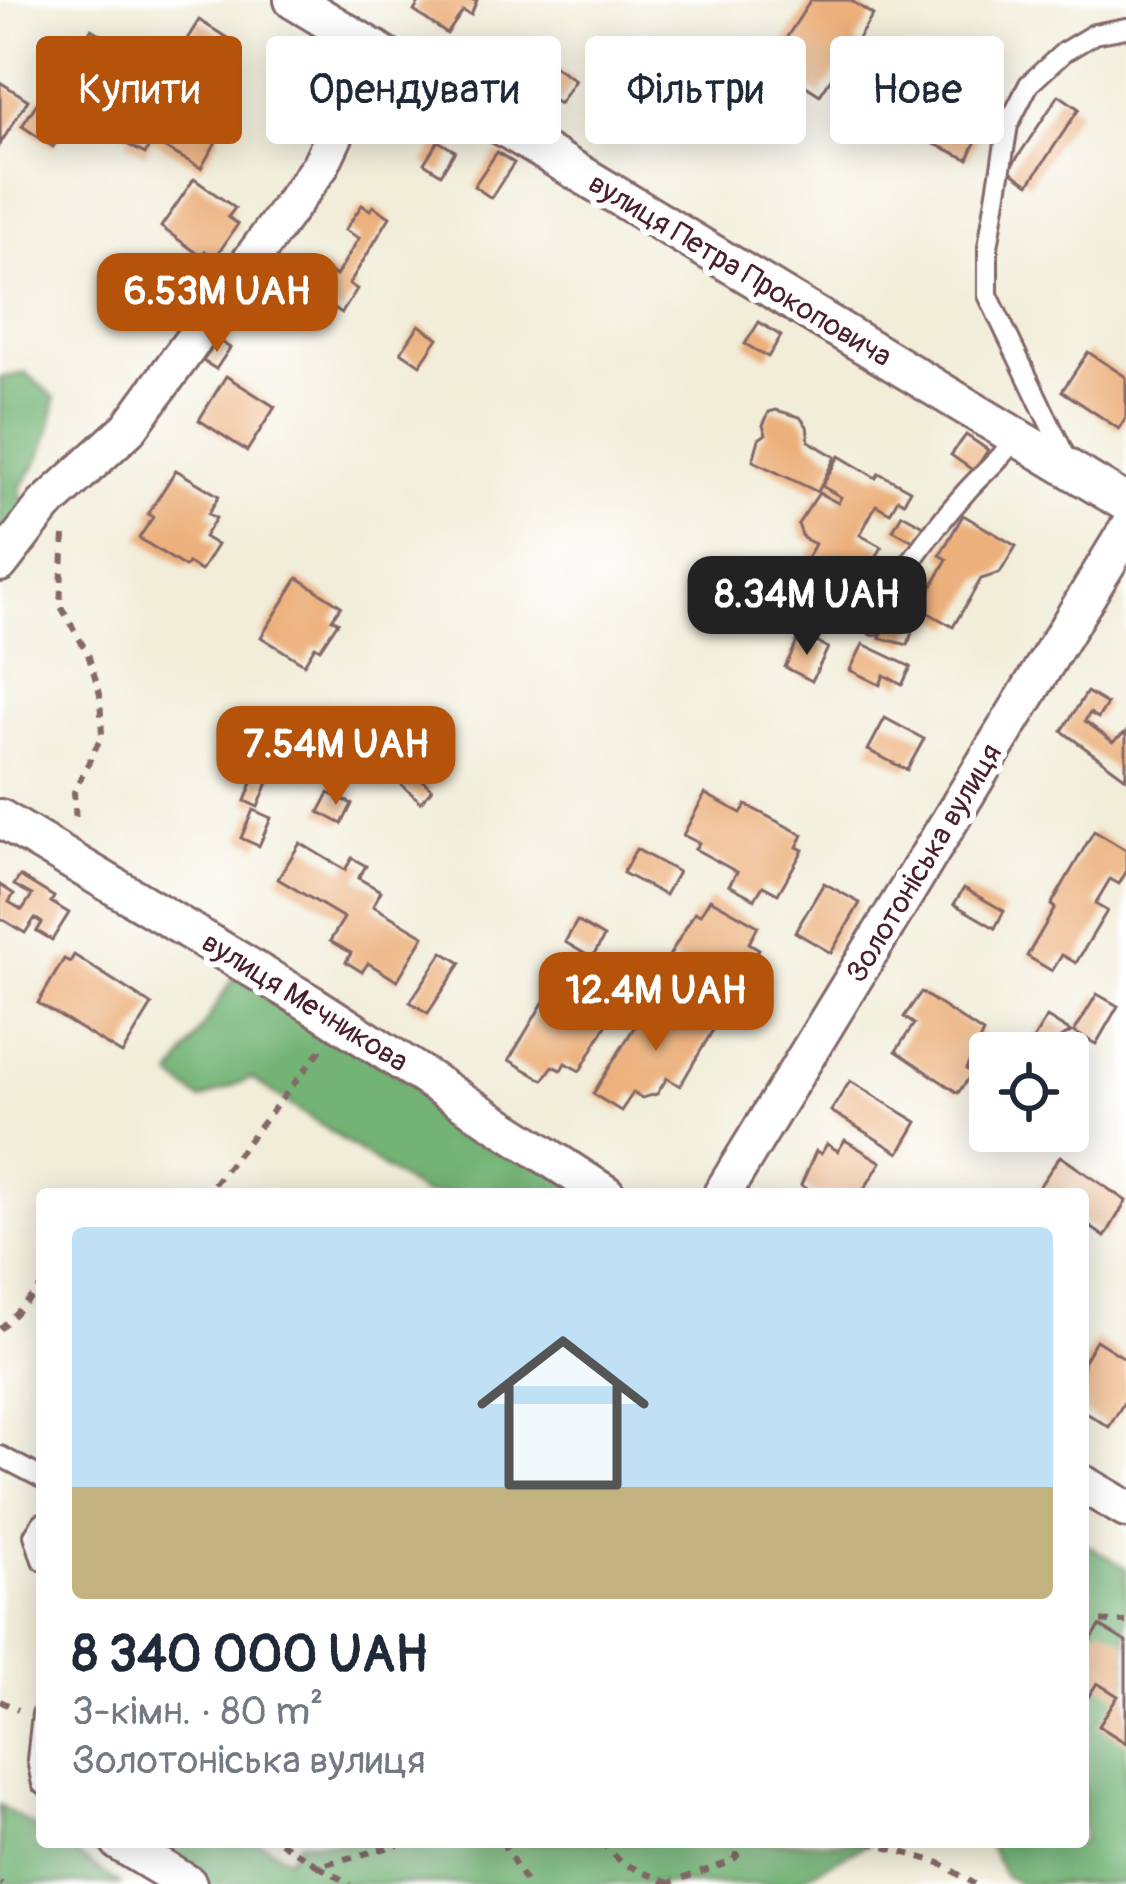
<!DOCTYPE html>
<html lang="uk">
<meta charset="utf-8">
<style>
:root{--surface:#fff;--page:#f2f2f3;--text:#1f2937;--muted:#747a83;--line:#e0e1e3;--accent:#b45309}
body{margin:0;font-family:Pangolin,sans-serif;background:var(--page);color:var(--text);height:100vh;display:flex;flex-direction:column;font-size:45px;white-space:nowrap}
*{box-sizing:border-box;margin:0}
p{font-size:39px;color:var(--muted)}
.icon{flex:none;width:66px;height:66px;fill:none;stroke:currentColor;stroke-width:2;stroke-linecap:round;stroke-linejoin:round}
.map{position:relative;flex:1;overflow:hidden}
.sheet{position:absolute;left:36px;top:1188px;width:1053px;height:660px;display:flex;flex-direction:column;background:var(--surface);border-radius:12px;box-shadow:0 6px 30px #0003}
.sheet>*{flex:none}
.top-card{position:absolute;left:36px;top:36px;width:1056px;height:108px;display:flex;gap:24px}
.buttons{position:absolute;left:969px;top:1032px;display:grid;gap:24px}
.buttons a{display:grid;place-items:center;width:120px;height:120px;border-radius:12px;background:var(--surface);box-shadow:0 6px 30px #0003;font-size:60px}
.price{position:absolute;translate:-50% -102px;padding:0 27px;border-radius:24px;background:var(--accent);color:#fff;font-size:39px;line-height:78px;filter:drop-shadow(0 3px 6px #0008)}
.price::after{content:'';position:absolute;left:50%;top:72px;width:36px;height:27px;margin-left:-18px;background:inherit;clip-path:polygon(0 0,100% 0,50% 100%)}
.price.active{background:#222;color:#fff}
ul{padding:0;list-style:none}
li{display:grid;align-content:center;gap:24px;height:636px;padding:0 36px}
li+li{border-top:3px solid var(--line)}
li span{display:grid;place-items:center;height:372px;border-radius:12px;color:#555}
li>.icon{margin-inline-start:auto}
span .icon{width:216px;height:216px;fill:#fffc;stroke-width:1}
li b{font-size:51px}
.chip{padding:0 42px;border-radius:12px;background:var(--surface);box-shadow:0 6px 30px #0003;font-size:42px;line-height:108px}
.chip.active{background:var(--accent);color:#fff}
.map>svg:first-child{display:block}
.forest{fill:#73b476;stroke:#5e6a50;stroke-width:3}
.building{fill:#ecb07c}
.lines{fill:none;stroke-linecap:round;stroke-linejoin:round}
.lane-casing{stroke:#846768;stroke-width:24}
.street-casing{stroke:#846768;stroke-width:42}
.path{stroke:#846768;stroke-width:6;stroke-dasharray:9 9;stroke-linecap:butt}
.lane{stroke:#fff;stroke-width:18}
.street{stroke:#fff;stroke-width:36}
.labels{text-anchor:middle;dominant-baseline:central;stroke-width:12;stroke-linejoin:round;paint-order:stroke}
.street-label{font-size:30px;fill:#4a1f2b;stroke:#fff}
</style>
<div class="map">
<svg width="1126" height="1884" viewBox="0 0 1126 1884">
<rect width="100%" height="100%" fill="#fff"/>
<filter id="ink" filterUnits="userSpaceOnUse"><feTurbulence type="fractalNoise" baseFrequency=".00833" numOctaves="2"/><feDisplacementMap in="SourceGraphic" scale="24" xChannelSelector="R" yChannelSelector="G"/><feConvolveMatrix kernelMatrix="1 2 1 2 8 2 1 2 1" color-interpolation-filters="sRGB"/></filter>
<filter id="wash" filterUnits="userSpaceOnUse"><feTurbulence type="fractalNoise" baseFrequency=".004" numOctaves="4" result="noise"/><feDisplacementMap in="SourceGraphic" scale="48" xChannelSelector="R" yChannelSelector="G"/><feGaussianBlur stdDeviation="2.7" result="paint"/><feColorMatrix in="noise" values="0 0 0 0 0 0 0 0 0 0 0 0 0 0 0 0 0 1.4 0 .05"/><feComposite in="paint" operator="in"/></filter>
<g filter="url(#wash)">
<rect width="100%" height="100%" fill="#f1edd9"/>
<g class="forest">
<path d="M26,373L55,398C52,434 42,459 20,488L25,515L0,542V378Z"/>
<polygon points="236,973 587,1194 423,1194 251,1078 201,1100 172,1077"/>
<polygon points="1083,1542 1126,1568 1126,1884 1019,1884 1004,1875 987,1842 1083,1842"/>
<polygon points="0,1805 42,1832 42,1842 57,1842 120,1884 0,1884"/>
<polygon points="142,1842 259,1842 289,1858 300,1842 871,1842 790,1884 206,1884"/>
</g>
<g id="blocks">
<g class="building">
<polygon points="421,0 477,0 471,15 463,11 447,34 414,11"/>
<polygon points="811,0 850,0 873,15 855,43 865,50 847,77 836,71 820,95 770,63"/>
<polygon points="199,20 232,41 211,75 177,55"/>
<polygon points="91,29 113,42 114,49 93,82 75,71 88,51 80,46"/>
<polygon points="535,53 575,80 559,104 519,76"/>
<polygon points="961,76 997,92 968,159 932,143"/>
<polygon points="390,79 420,100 410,115 380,94"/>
<polygon points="0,82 28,100 0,144"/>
<polygon points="147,85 172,98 167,106 220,135 201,168 152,141 145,154 127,144 130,137 121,131"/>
<polygon points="1059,95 1079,109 1029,184 1009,170"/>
<polygon points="41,97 73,117 53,147 22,126"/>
<polygon points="438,141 455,151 441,174 424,163"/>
<polygon points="497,152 514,163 491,198 474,186"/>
<polygon points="194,179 235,208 228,217 238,224 215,258 205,251 201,256 161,227"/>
<polygon points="362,205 370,210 373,206 390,217 349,284 357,289 342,313 314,295 318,288 311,283 322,266 336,276 359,238 345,230"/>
<polygon points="113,256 129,264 117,288 101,279"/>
<polygon points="759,322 781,336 768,357 745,344"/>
<polygon points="419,325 438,338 420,365 401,352"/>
<polygon points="218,340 230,348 216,369 203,361"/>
<polygon points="1088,352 1126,377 1126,418 1119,429 1062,391"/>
<polygon points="226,376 275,407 247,451 199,420"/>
<polygon points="776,410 800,417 807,426 809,441 835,457 818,492 753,461 759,439 766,434 763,425 769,412"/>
<polygon points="966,435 988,450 974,471 951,455"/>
<polygon points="839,456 876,478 879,473 910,490 904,502 898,499 890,513 876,505 860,535 882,547 865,577 843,565 832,584 802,568 815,544 803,538 798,524 819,493 838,503 841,497 822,486"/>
<polygon points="176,470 219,496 208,514 216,518 204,537 217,545 201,571 188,563 185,567 139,538 153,517 148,514"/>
<polygon points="902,514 924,526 915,542 893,530"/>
<polygon points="963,515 1016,546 1000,573 981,579 953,627 920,608 947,559 940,555"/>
<polygon points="298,578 341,606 332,619 338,622 320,649 315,646 304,664 261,637"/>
<polygon points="886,618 914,625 908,645 880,638"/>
<polygon points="801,634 828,648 812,681 785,667"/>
<polygon points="863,644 911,667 902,685 884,675 880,685 850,670"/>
<polygon points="1087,692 1107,704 1098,718 1090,713 1085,721 1113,742 1126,732 1126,778 1062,731"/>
<polygon points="885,718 924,739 907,770 868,750"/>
<polygon points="294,723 314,736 290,772 271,759"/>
<polygon points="395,756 432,789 421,802 384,769"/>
<polygon points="255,775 269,780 258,807 245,801"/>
<polygon points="329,793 352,804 342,824 319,812"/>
<polygon points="705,794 741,813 746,805 803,835 797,847 803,850 778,894 763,886 755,899 729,885 737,872 695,849 699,843 683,835"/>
<polygon points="253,810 271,818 259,846 241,838"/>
<polygon points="1094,831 1126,850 1126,872 1119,884 1110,879 1095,904 1107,911 1076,963 1062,955 1052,971 1027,956 1055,908 1051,905"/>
<polygon points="300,843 345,870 352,858 366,866 358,878 381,891 373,906 424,936 397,981 368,963 362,972 346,962 351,953 330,941 344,918 278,879"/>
<polygon points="636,849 678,872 665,895 623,873"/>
<polygon points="20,876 54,897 51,902 69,913 52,940 37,931 42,923 35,918 25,933 0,918 0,885 14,894 9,902 22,910 32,895 14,885"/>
<polygon points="824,883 860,903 831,953 795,932"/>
<polygon points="964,888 1004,911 995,928 954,904"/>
<polygon points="710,899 758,926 749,943 759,949 734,993 669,956 695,912 700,915"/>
<polygon points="577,921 604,937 592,958 565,942"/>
<polygon points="443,952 461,963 428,1013 410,1002"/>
<polygon points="74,955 152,1005 122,1054 38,1003 64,959 70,962"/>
<polygon points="569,959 625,992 580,1071 565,1063 561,1070 553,1066 543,1080 509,1060"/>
<polygon points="921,992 983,1033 966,1069 972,1073 958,1093 896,1051 914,1024 904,1017"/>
<polygon points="1097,994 1118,1006 1096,1044 1074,1032"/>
<polygon points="676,998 717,1023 680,1086 667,1078 657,1094 642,1098 633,1093 621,1111 593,1094 648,1005 666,1014"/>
<polygon points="1047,1017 1071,1032 1038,1051 1029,1046"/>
<polygon points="850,1081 917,1122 899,1153 831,1111"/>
<polygon points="845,1140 881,1162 863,1191 816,1194 801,1185 816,1151 821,1154 827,1144 838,1151"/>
<polygon points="1060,1156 1126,1201 1105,1237 1083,1222 1083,1194 1042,1194 1037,1190"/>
<polygon points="1096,1340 1126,1359 1126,1399 1109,1427 1083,1411 1083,1362"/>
<polygon points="1100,1626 1126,1642 1126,1743 1099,1726 1118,1696 1097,1683 1083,1705 1083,1652"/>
</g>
</g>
</g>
<g filter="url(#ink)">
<use href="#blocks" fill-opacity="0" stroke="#846768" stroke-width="3"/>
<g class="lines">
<g class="lane-casing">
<g id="lane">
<polyline points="1067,460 988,295 988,247 1008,125 1029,84 1064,52 1094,34 1126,28"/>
<path d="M875,625C898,575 929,534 965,493C982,473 1003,459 1015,436"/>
<polyline points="0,1456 42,1478"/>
<polyline points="42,1523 34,1535 42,1560"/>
<polyline points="42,1714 37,1760 42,1784"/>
</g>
</g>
<g class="street-casing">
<g id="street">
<polyline points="293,0 1126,503"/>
<polyline points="0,563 44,506 129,428 320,166 375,49"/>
<polyline points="0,818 315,1006 606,1194"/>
<polyline points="722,1194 1126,532"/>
<polyline points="1083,1484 1126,1509"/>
<polyline points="119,1842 188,1884"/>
</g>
</g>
<g class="path">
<polyline points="64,536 60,605 88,654 100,694 102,735 74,792 76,824"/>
<polyline points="199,1194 213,1185 320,1051 319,1044"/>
<polyline points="0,1329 42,1286"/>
<polyline points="1083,1621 1126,1622"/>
<polyline points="0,1701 18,1710"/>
<polyline points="280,1842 318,1866 410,1842"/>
<polyline points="502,1842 527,1884"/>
<polyline points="601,1842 622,1863 668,1883"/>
<polyline points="868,1842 940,1863 974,1884"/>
<polyline points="318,1866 350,1884"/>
<polyline points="0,1883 2,1884"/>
<polyline points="666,1884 731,1862 737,1856 736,1842"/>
</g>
<use href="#lane" class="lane"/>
<use href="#street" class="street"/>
</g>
</g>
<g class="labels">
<g class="street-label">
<text transform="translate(740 270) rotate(31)">вулиця Петра Прокоповича</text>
<text transform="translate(924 863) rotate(-59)">Золотоніська вулиця</text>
<text transform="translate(305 1002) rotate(32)">вулиця Мечникова</text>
</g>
</g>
</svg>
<div class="buttons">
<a><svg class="icon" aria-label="locate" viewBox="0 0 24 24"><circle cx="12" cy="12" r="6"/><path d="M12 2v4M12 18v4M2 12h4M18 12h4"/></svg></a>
</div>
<b class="price" style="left:217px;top:355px">6.53M UAH</b>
<b class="price active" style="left:807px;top:658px">8.34M UAH</b>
<b class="price" style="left:336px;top:808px">7.54M UAH</b>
<b class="price" style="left:656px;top:1054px">12.4M UAH</b>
<div class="top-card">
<a class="chip active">Купити</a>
<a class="chip">Орендувати</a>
<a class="chip">Фільтри</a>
<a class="chip">Нове</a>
</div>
<section class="sheet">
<ul>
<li><span style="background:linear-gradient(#bfe0f5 70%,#c2b280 0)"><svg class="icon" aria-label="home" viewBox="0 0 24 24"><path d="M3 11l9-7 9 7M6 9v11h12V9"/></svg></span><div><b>8 340 000 UAH</b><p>3-кімн. · 80 m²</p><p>Золотоніська вулиця</p></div></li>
</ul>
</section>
</div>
